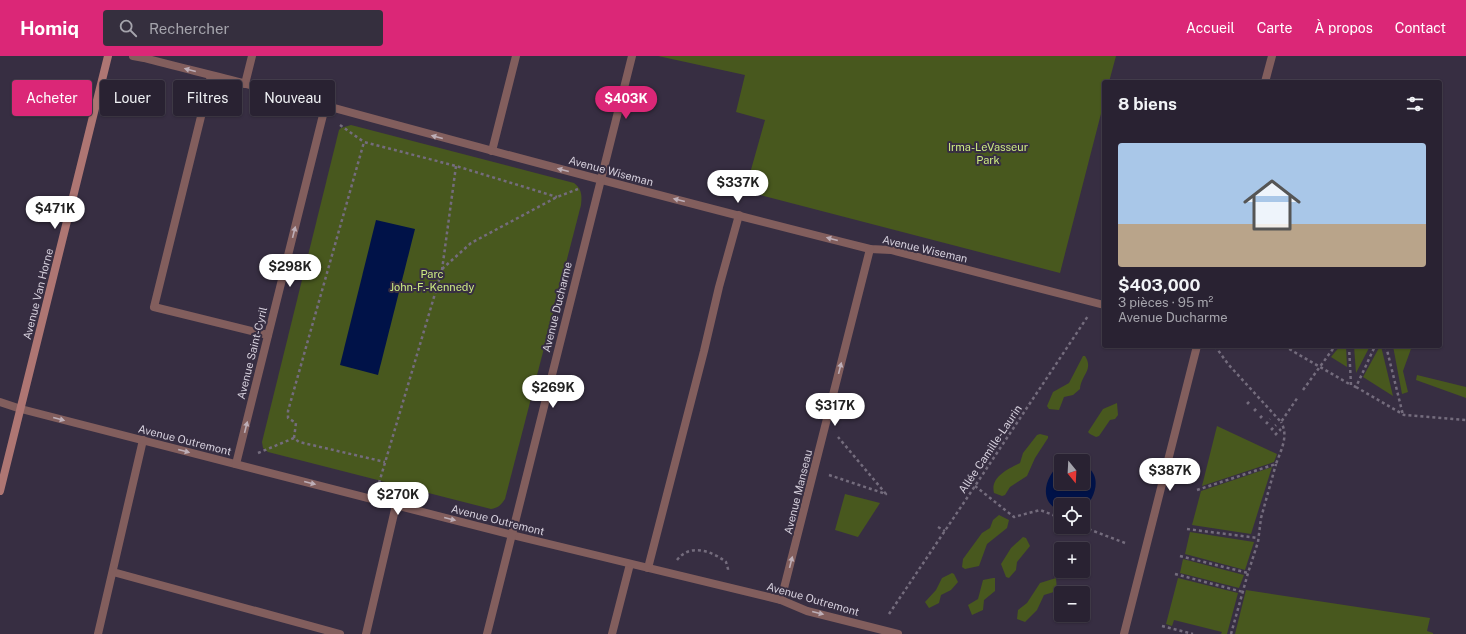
<!DOCTYPE html>
<html lang="fr">
<meta charset="utf-8">
<style>
:root{--surface:#292232;--page:#352f3e;--text:#f1f3f6;--muted:#a5a4ac;--line:#453f4d;--accent:#db2777}
body{margin:0;font-family:"Public Sans",sans-serif;background:var(--page);color:var(--text);height:100vh;display:flex;flex-direction:column;font-size:15px;white-space:nowrap}
*{box-sizing:border-box;margin:0}
p{font-size:13px;color:var(--muted)}
.icon{flex:none;width:22px;height:22px;fill:none;stroke:currentColor;stroke-width:2;stroke-linecap:round;stroke-linejoin:round}
.map{position:relative;flex:1;overflow:hidden}
.drawer{position:absolute;left:1102px;top:24px;width:340px;height:268px;display:flex;flex-direction:column;background:var(--surface);border-radius:4px;box-shadow:0 1px 3px #0004,0 0 0 1px var(--line)}
.drawer>*{flex:none}
.hud{position:absolute;left:12px;top:24px;width:380px;height:36px;display:flex;gap:8px}
.needle{width:26px;rotate:162deg}
.tools{position:absolute;left:1054px;top:398px;display:grid;gap:8px}
.tools a{display:grid;place-items:center;width:36px;height:36px;border-radius:4px;background:var(--surface);box-shadow:0 1px 3px #0004,0 0 0 1px var(--line);font-size:20px}
.price{position:absolute;translate:-50% -34px;padding:0 9px;border-radius:14px;background:#fff;color:#222;font-size:13px;line-height:26px;filter:drop-shadow(0 1px 2px #0008)}
.price::after{content:'';position:absolute;left:50%;top:24px;width:12px;height:9px;margin-left:-6px;background:inherit;clip-path:polygon(0 0,100% 0,50% 100%)}
.price.active{background:var(--accent);color:#fff}
ul{padding:0;list-style:none}
li{display:grid;align-content:center;gap:8px;height:212px;padding:0 16px}
li span{display:grid;place-items:center;height:124px;border-radius:4px;color:#555}
li>.icon{margin-inline-start:auto}
span .icon{width:72px;height:72px;fill:#fffc;stroke-width:1}
li b{font-size:17px}
h2{display:flex;justify-content:space-between;align-items:center;height:48px;padding:0 16px;font-size:17px}
.tag{padding:0 14px;border-radius:4px;background:var(--surface);box-shadow:0 1px 3px #0004,0 0 0 1px var(--line);font-size:14px;line-height:36px}
.tag.active{background:var(--accent);color:#fff}
header{display:flex;align-items:center;gap:24px;box-sizing:border-box;height:56px;padding:0 20px;background:var(--accent);color:#fff}
header strong{font-size:19px}
nav{display:flex;gap:22px;margin-inline-start:auto;font-size:14px}
.search{width:280px;height:36px;background:var(--page);display:flex;align-items:center;gap:10px;box-sizing:border-box;padding:0 14px;border-radius:4px;color:var(--muted);font-size:15px}
.map>svg:first-child{display:block}
.green{fill:#48581e}
.water{fill:#001248}
.lines{fill:none;stroke-linecap:round;stroke-linejoin:round}
.path{stroke:#746c7d;stroke-width:2.5;stroke-dasharray:3 3;stroke-linecap:butt}
.lane{stroke:#825e5d;stroke-width:8}
.street{stroke:#825e5d;stroke-width:8}
.secondary{stroke:#ae7673;stroke-width:8}
.oneway{fill:#bdaeb7}
.labels{text-anchor:middle;dominant-baseline:central;stroke-width:4;stroke-linejoin:round;paint-order:stroke}
.park-label{font-size:11px;fill:#ccea82;stroke:#372e42}
.street-label{font-size:11px;fill:#d6d0dd;stroke:#372e42}
</style>
<header>
<strong>Homiq</strong>
<div class="search"><svg class="icon" aria-label="search" viewBox="0 0 24 24"><circle cx="10" cy="10" r="6"/><path d="M15 15l6 6"/></svg>Rechercher</div>
<nav><a>Accueil</a><a>Carte</a><a>À propos</a><a>Contact</a></nav>
</header>
<div class="map">
<svg width="1466" height="578" viewBox="0 0 1466 578">
<rect width="100%" height="100%" fill="#372e42"/>
<g class="green">
<polygon points="658,0 1116,0 1109,26 1104,26 1104,46 1060,217 745,135 765,64 736,56 745,19"/>
<path d="M351,69L574,127C582,133 582,140 581,149L505,443C501,449 498,452 491,453L268,396L263,392L262,386L339,74L341,72Z"/>
<polygon points="1340,290 1346,290 1347,311 1331,301"/>
<polygon points="1354,290 1370,290 1356,317"/>
<polygon points="1380,290 1381,290 1393,340 1363,321"/>
<polygon points="1393,290 1412,290 1403,315 1408,336 1402,338"/>
<path d="M1083,300H1085C1094,314 1081,319 1080,333L1073,339L1064,341L1059,354L1049,353L1047,350L1053,336L1069,327Z"/>
<polygon points="1417,319 1466,331 1466,342 1416,324"/>
<polygon points="1117,347 1118,359 1115,363 1110,364 1099,380 1096,381 1090,378 1088,376 1103,353"/>
<polygon points="1217,370 1277,398 1274,406 1202,430"/>
<path d="M1040,378L1048,380V382L1035,402L1027,420L1010,431L1005,439L1002,440L994,437C990,421 1008,413 1020,407L1023,397L1037,379Z"/>
<polygon points="1272,411 1251,478 1192,469 1201,435"/>
<polygon points="845,438 880,447 858,481 835,474"/>
<polygon points="999,459 1009,464 1007,472 987,488 979,510 965,513 962,511 963,503 982,477 990,472 993,464"/>
<polygon points="1190,476 1254,486 1245,514 1185,498"/>
<polygon points="1023,481 1026,482 1030,490 1017,506 1016,514 1009,522 1006,521 1001,508 1011,492"/>
<polygon points="1183,503 1244,519 1239,532 1180,517"/>
<polygon points="952,517 954,518 958,526 951,534 941,539 939,547 929,552 925,546 936,534 942,522"/>
<polygon points="993,522 995,522 995,535 984,544 983,554 972,559 968,549 978,543 983,524"/>
<polygon points="1056,522 1057,535 1044,539 1037,554 1025,566 1017,563 1018,554 1027,547 1040,527"/>
<polygon points="1178,522 1238,537 1227,578 1221,578 1222,576 1174,564 1172,570 1166,568"/>
<polygon points="1246,534 1430,562 1427,575 1433,577 1433,578 1235,578"/>
</g>
<g class="water">
<polygon points="376,164 415,173 378,319 340,309"/>
<path d="M1061,407V427H1083V407C1087,410 1092,414 1094,419C1099,430 1092,446 1083,453V449H1061V455C1037,446 1045,420 1061,407Z"/>
</g>
<g class="lines">
<g class="path">
<polyline points="340,69 364,86"/>
<polyline points="442,213 471,187 557,141 578,133"/>
<polyline points="1215,290 1228,308 1281,366 1298,341"/>
<polyline points="1284,290 1351,329"/>
<polyline points="1349,290 1351,329 1356,331 1375,290"/>
<polyline points="1386,290 1403,359"/>
<polyline points="1356,331 1404,359 1466,364"/>
<polyline points="1303,334 1335,290"/>
<polyline points="1247,348 1250,345"/>
<polyline points="1254,355 1257,352"/>
<polyline points="1260,362 1264,358"/>
<polyline points="1266,368 1270,363"/>
<polyline points="1271,374 1276,369"/>
<polyline points="1275,379 1281,373"/>
<polyline points="294,382 296,367 288,362 288,355 364,86 456,110 557,141"/>
<polyline points="258,397 294,382 299,386 385,406"/>
<polyline points="829,419 886,438 838,381"/>
<polyline points="379,427 442,214 456,110"/>
<polyline points="975,430 1014,461 1040,454 1061,462"/>
<path d="M1197,434L1276,408C1281,394 1289,380 1281,366"/>
<polyline points="938,471 945,475"/>
<polyline points="1083,471 1125,487"/>
<polyline points="1187,473 1258,482"/>
<polyline points="1180,500 1248,517"/>
<path d="M677,504C690,487 712,495 726,506L728,513V516"/>
<polyline points="1175,518 1243,536"/>
<polyline points="889,558 975,430 1088,260"/>
<polyline points="1162,570 1193,578"/>
<polyline points="1231,578 1248,517 1258,486 1261,462 1276,408"/>
</g>
<g class="lane">
<polyline points="211,20 154,251 268,279"/>
<polyline points="245,28 252,0"/>
<polyline points="492,95 516,0"/>
<polyline points="648,512 704,295 719,231 739,159"/>
<polyline points="113,516 340,578"/>
<polyline points="98,578 143,384"/>
<polyline points="366,578 396,449"/>
<polyline points="612,578 630,508"/>
</g>
<g class="street">
<path d="M133,0L144,2C178,11 212,19 246,28C454,85 661,141 870,193L891,194L1104,249"/>
<polyline points="1265,26 1272,0"/>
<polyline points="0,346 21,353 512,479 781,544 807,555 898,578"/>
<polyline points="236,408 325,51"/>
<polyline points="781,544 870,193"/>
<polyline points="487,578 632,0"/>
<polyline points="1124,578 1197,290"/>
</g>
<polyline class="secondary" points="0,435 108,0"/>
</g>
<defs><path id="oneway-solid" d="M-6-.8H1V-3.2L6.5 0L1 3.2V.8H-6Z"/></defs>
<g class="oneway">
<use href="#oneway-solid" transform="translate(190 14) rotate(-165)"/>
<use href="#oneway-solid" transform="translate(437 81) rotate(-165)"/>
<use href="#oneway-solid" transform="translate(563 114) rotate(-165)"/>
<use href="#oneway-solid" transform="translate(679 144) rotate(-166)"/>
<use href="#oneway-solid" transform="translate(294 176) rotate(-76)"/>
<use href="#oneway-solid" transform="translate(832 183) rotate(-165)"/>
<use href="#oneway-solid" transform="translate(840 312) rotate(-76)"/>
<use href="#oneway-solid" transform="translate(59 363) rotate(15)"/>
<use href="#oneway-solid" transform="translate(246 371) rotate(-76)"/>
<use href="#oneway-solid" transform="translate(184 395) rotate(15)"/>
<use href="#oneway-solid" transform="translate(310 427) rotate(14)"/>
<use href="#oneway-solid" transform="translate(450 463) rotate(14)"/>
<use href="#oneway-solid" transform="translate(791 506) rotate(-76)"/>
<use href="#oneway-solid" transform="translate(818 557) rotate(14)"/>
</g>
<g class="labels">
<g class="park-label">
<text x="988" y="91">Irma-LeVasseur<tspan x="988" dy="13">Park</tspan></text>
<text x="432" y="218">Parc<tspan x="432" dy="13">John-F.-Kennedy</tspan></text>
</g>
<g class="street-label">
<text transform="translate(611 115) rotate(15)">Avenue Wiseman</text>
<text transform="translate(925 193) rotate(13)">Avenue Wiseman</text>
<text transform="translate(38 238) rotate(-76)">Avenue Van Horne</text>
<text transform="translate(557 251) rotate(-76)">Avenue Ducharme</text>
<text transform="translate(252 297) rotate(-76)">Avenue Saint-Cyril</text>
<text transform="translate(185 384) rotate(14)">Avenue Outremont</text>
<text transform="translate(990 393) rotate(-56)">Allée Camille-Laurin</text>
<text transform="translate(798 436) rotate(-76)">Avenue Manseau</text>
<text transform="translate(498 464) rotate(14)">Avenue Outremont</text>
<text transform="translate(813 543) rotate(16)">Avenue Outremont</text>
</g>
</g>
</svg>
<div class="tools">
<a><svg class="needle" viewBox="-14 -14 28 28"><path d="M0-13l5 13h-10z" fill="#e53935"/><path d="M0 13l5-13h-10z" fill="#a5a4ac"/></svg></a>
<a><svg class="icon" aria-label="locate" viewBox="0 0 24 24"><circle cx="12" cy="12" r="6"/><path d="M12 2v4M12 18v4M2 12h4M18 12h4"/></svg></a>
<a>+</a>
<a>−</a>
</div>
<b class="price active" style="left:626px;top:64px">$403K</b>
<b class="price" style="left:738px;top:148px">$337K</b>
<b class="price" style="left:55px;top:174px">$471K</b>
<b class="price" style="left:290px;top:232px">$298K</b>
<b class="price" style="left:553px;top:353px">$269K</b>
<b class="price" style="left:835px;top:371px">$317K</b>
<b class="price" style="left:1170px;top:436px">$387K</b>
<b class="price" style="left:398px;top:460px">$270K</b>
<div class="hud">
<a class="tag active">Acheter</a>
<a class="tag">Louer</a>
<a class="tag">Filtres</a>
<a class="tag">Nouveau</a>
</div>
<section class="drawer">
<h2>8 biens<svg class="icon" aria-label="filters" viewBox="0 0 24 24"><path d="M4 7h16M4 17h16"/><circle cx="9" cy="7" r="2"/><circle cx="15" cy="17" r="2"/></svg></h2>
<ul>
<li><span style="background:linear-gradient(#a9c7e8 65%,#b9a48a 0)"><svg class="icon" aria-label="home" viewBox="0 0 24 24"><path d="M3 11l9-7 9 7M6 9v11h12V9"/></svg></span><div><b>$403,000</b><p>3 pièces · 95 m²</p><p>Avenue Ducharme</p></div></li>
</ul>
</section>
</div>
